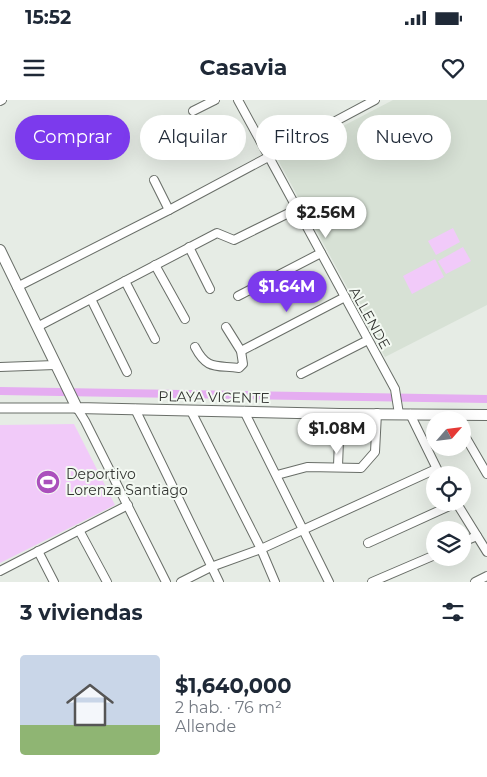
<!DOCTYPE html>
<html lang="es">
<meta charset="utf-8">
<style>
:root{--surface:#fff;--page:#f6f6f7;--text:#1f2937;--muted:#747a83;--accent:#7c3aed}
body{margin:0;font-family:Montserrat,sans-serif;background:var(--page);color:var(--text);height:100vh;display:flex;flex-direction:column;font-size:19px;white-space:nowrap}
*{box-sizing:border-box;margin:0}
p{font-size:16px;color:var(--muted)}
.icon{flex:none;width:28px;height:28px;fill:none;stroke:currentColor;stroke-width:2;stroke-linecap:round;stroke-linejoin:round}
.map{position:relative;height:482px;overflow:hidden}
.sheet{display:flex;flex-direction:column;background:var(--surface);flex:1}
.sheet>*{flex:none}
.banner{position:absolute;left:15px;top:15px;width:458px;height:45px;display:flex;gap:10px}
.needle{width:32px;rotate:62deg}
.tools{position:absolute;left:426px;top:311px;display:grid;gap:10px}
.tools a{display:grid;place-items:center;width:45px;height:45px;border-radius:50%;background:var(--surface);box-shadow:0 5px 20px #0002;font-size:25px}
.price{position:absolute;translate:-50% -42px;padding:0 11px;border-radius:18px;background:#fff;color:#222;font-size:16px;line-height:32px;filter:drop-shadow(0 1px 2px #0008)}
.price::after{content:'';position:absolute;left:50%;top:30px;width:15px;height:11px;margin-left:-8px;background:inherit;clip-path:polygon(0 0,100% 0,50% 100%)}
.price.current{background:var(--accent);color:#fff}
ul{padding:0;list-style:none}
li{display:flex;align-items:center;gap:15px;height:125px;padding:0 20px}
li span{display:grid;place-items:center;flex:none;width:140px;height:100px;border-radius:5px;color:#555}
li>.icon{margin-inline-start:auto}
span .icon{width:60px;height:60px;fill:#fffc;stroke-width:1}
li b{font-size:21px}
h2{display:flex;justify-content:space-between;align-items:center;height:60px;padding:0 20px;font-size:21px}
.chip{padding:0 18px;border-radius:22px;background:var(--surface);box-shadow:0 5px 20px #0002;font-size:18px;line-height:45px}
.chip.current{background:var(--accent);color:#fff}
.status{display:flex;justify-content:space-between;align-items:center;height:35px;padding:0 25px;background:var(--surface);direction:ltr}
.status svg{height:14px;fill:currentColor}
header{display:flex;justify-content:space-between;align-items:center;height:65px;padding:0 20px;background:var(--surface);font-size:22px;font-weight:700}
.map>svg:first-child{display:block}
.built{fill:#d7e1d5}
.green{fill:#f1caf9}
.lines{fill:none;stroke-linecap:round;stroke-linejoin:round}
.canal{stroke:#e5adf1;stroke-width:8}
.minor-casing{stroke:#696e68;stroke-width:10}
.tertiary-casing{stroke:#696e68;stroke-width:11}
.secondary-casing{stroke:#696e68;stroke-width:12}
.minor{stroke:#fff;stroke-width:8}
.tertiary{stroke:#fff;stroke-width:9}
.secondary{stroke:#fff;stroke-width:10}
.labels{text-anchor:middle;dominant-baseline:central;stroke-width:4;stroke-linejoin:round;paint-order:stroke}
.street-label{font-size:14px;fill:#343633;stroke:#f3f9f2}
.poi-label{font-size:14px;fill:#343633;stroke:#f3f9f2;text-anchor:start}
</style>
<div class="status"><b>15:52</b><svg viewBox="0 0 49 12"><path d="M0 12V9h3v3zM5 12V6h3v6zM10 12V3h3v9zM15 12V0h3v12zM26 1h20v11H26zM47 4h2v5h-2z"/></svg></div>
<header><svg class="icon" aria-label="menu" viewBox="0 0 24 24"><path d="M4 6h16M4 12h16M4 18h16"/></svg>Casavia<svg class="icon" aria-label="heart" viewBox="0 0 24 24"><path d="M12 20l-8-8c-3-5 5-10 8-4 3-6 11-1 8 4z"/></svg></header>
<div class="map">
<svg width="487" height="482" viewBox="0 0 487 482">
<rect width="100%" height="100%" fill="#e6ece5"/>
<polygon class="built" points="393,0 487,0 487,205 385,257 278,60"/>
<g class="green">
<polygon points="453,128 460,142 436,155 428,141"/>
<polygon points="463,147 471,161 446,174 438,161"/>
<polygon points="435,159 444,177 412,194 403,176"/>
<polygon points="74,324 115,405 0,463 0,325"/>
</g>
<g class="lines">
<polyline class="canal" points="0,291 487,299"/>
<g class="minor-casing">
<g id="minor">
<polyline points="238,0 395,289 399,314"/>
<polyline points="0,1 2,0"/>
<polyline points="193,11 215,0"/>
<polyline points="154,80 169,110"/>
<polyline points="189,147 210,189"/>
<polyline points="155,165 185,219"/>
<polyline points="125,181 155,239"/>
<polyline points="17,187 169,110 375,0"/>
<polyline points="238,196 321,153"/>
<polyline points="91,199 127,272"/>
<polyline points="37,227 217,133 234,140 297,109"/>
<path d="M195,247C207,270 215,265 239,268L243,264L241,251L226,227"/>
<polyline points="241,251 345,197"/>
<polyline points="0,267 55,265"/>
<polyline points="301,274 368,240"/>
<polyline points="77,308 85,321 166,482"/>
<polyline points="135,309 219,482"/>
<polyline points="191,311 261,449 275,482"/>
<polyline points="244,311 329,482"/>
<polyline points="410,314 440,375"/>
<polyline points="462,331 487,374"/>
<polyline points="338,366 340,314"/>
<polyline points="277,375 307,367 361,368 375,352 377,313"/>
<polyline points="456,402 487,452"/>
<polyline points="79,430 107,482"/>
<polyline points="462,442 477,436"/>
<polyline points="368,443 456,403"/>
<polyline points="38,451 54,482"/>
<polyline points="0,471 128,405"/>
<polyline points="181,482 211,467 261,449 436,369"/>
<polyline points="372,482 435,455"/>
<polyline points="475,482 487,476"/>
</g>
</g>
<g class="tertiary-casing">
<polyline id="tertiary" points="0,308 77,308"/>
</g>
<g class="secondary-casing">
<polyline id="secondary" points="0,150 77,308 340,314 487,315"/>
</g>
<use href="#minor" class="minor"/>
<use href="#tertiary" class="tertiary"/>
<use href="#secondary" class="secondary"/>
</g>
<defs>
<g id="stadium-disc" transform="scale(1.25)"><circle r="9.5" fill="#aa50bc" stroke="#f3f9f2"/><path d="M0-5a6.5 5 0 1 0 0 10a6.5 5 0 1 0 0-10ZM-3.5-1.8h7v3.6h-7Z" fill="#fff"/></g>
</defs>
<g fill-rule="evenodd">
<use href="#stadium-disc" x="48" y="382"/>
</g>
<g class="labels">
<g class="street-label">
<text transform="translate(370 218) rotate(61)">ALLENDE</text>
<text transform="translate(214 297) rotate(1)">PLAYA VICENTE</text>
</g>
<g class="poi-label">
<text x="66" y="374">Deportivo<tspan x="66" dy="16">Lorenza Santiago</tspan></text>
</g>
</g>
</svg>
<div class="tools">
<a><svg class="needle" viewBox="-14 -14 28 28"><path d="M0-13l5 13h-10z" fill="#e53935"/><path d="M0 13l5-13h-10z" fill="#747a83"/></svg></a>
<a><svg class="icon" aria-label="locate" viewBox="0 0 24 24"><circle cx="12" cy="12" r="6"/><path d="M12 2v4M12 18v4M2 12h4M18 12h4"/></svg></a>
<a><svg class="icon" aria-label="layers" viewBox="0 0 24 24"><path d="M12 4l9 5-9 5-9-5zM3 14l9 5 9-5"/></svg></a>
</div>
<b class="price" style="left:326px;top:139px">$2.56M</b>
<b class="price current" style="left:287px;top:213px">$1.64M</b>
<b class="price" style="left:337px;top:355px">$1.08M</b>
<div class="banner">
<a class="chip current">Comprar</a>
<a class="chip">Alquilar</a>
<a class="chip">Filtros</a>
<a class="chip">Nuevo</a>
</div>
</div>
<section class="sheet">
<h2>3 viviendas<svg class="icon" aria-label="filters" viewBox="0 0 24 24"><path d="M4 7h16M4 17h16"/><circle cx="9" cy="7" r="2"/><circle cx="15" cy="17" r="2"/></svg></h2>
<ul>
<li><span style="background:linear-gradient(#c9d6e8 70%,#8fb573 0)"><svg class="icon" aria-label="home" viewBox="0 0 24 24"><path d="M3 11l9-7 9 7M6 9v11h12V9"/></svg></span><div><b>$1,640,000</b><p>2 hab. · 76 m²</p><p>Allende</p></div></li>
</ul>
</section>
